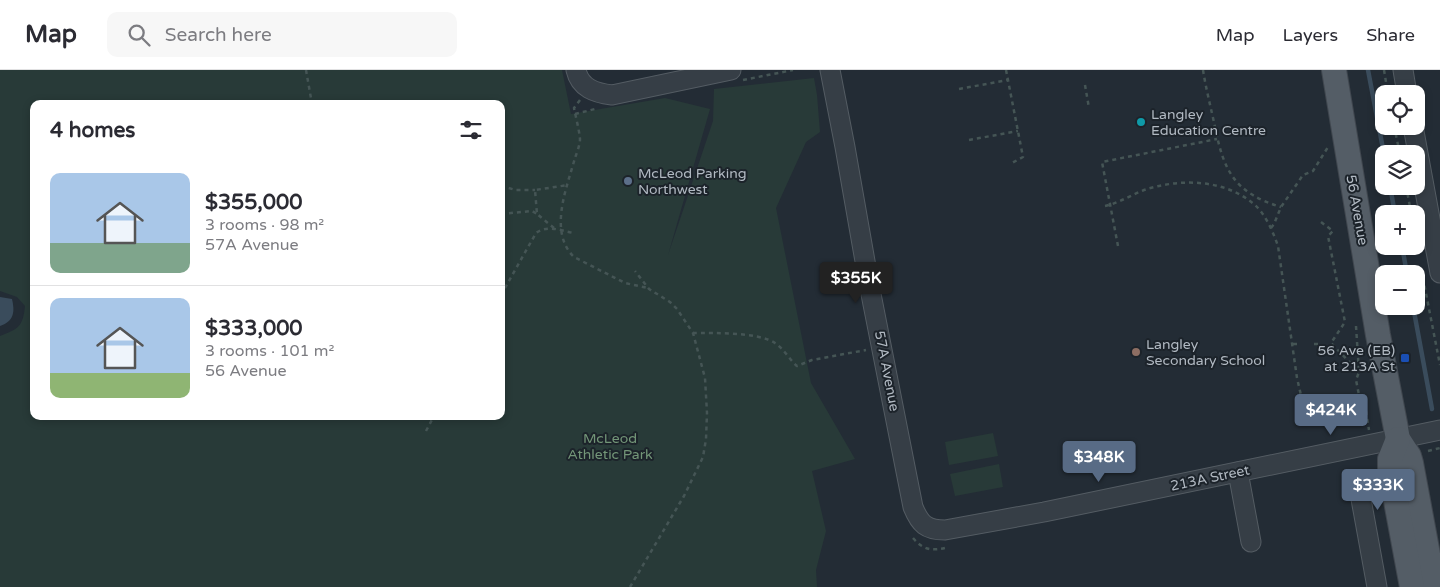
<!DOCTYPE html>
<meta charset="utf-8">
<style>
:root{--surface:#fff;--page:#f7f7f7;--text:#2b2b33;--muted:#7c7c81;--line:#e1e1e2;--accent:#586b85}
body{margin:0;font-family:"Varela Round",sans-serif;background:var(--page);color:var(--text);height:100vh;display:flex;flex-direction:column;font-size:19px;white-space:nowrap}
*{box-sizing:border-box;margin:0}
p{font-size:16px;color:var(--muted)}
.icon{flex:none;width:28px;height:28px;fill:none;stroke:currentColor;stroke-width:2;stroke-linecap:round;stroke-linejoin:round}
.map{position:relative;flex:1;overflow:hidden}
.details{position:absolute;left:30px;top:30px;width:475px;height:320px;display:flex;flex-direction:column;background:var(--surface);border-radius:10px;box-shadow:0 2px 8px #0003}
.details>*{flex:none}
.controls{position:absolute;left:1375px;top:15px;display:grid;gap:10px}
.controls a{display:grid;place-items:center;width:50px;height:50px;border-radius:10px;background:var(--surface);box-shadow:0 2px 8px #0003;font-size:25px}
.price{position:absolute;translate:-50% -42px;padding:0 11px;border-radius:5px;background:var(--accent);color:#fff;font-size:16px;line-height:32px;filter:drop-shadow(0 1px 2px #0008)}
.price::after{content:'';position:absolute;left:50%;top:30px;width:15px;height:11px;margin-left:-8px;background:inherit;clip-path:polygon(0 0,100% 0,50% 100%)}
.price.current{background:#222;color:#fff}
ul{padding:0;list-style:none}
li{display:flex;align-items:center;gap:15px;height:125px;padding:0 20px}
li+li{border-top:1px solid var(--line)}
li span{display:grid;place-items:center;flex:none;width:140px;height:100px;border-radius:10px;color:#555}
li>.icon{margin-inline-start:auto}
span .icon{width:60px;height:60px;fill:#fffc;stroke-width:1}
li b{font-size:21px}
h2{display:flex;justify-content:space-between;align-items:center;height:60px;padding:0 20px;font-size:21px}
header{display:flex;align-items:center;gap:30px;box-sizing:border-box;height:70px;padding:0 25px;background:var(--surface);border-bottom:1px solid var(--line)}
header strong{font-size:24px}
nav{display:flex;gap:28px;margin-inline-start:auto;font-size:18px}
.search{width:350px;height:45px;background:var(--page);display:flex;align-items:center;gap:12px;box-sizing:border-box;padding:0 18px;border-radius:10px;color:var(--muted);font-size:19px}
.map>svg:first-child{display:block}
.green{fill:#283a38;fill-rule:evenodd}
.water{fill:#3a4c5c}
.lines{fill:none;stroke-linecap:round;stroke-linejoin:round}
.stream{stroke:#3a4c5c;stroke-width:4.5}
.minor-casing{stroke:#545c63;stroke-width:21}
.major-casing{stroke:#40474f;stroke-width:26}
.path{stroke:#455555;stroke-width:2.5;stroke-dasharray:4 4;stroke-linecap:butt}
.minor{stroke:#363e46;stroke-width:19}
.major{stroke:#545d66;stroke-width:24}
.culture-dot{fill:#0f9aa8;stroke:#1c232a;stroke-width:2}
.service-dot{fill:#5c6f8a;stroke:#1c232a;stroke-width:2}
.education-dot{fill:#8d6e63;stroke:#1c232a;stroke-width:2}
.transit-dot{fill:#1a4fb4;stroke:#1c232a;stroke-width:2}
.labels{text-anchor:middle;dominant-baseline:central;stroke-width:4;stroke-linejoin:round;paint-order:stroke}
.poi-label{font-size:14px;fill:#b1b9c2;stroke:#1c232a;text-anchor:start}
.street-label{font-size:14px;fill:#b1b9c2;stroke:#1c232a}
.park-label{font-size:14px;fill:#739678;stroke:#1c232a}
</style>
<header>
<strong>Map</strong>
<div class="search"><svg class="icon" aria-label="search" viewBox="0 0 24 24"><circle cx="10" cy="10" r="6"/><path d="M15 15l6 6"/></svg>Search here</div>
<nav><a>Map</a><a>Layers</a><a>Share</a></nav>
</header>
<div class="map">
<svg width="1440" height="517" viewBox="0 0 1440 517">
<rect width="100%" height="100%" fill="#232c35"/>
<g class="green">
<path d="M0,0H562L571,44L665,28L710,39L668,185L713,51L714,19L814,8L817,25L820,62L806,72L776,138L811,313L855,389L812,401L826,461L816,500L817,517H0V266C18,259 23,257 25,236L17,227L0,221ZM34,34H501V346H34Z"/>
<polygon points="993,363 998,386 949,395 945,372"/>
<polygon points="999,394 1003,417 955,426 950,404"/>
</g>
<path class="water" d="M0,227L12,229C15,242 14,251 0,256Z"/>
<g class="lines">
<g class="stream">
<polyline points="1368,0 1384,84"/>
<polyline points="1390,116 1395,144"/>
<polyline points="1402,176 1407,204"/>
<polyline points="1413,236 1432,339"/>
</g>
<g class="minor-casing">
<g id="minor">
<path d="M576,0C580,18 595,23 612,25L731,0"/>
<path d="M830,0L845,77L869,214L913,437C920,454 926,460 945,460L1044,442L1440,360"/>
<polyline points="1403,0 1407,24"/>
<polyline points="1413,56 1440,203"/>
<polyline points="1238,402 1251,472"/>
<polyline points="1359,418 1377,517"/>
</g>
</g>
<g class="major-casing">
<g id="major">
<polyline points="1334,0 1378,265 1398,369 1409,386 1411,393 1434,517"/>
<polyline points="1398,369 1390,389 1390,399 1412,517"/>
</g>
</g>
<g class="path">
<polyline points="306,0 312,34"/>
<polyline points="1006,0 1023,87 1012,93"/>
<path d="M1203,0C1206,19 1211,38 1215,57C1224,102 1235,123 1281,137"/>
<polyline points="1384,0 1388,24"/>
<polyline points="743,10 793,0"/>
<polyline points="1085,15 1089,38"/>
<polyline points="959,19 1008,10"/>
<path d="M580,30L574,38C576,48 579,59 580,69C580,75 577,82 575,88C567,117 548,162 574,187L625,213L648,218"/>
<polyline points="575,44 595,39"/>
<polyline points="1394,56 1400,84"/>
<polyline points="969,70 1018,61"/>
<polyline points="501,116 516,120 535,120"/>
<polyline points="1406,116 1411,142"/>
<polyline points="501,122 505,125 501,132"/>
<path d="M1105,136C1119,133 1131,125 1144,120C1181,108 1225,109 1255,135C1266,145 1273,162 1278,176L1297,308L1303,334"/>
<polyline points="501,144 532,141 537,144"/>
<polyline points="1321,152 1333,161 1328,166 1345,252 1331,273 1359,302"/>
<polyline points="554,158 537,144 535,120 568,115"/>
<polyline points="1271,158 1274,154 1281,137 1303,105 1313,101 1328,77"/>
<polyline points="1118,176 1102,92 1217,69"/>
<polyline points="1423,208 1440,295"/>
<path d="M501,225L536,163C547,155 560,160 573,163"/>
<polyline points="1356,256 1359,302 1356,310 1361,335 1366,341 1369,360"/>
<path d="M693,263C714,263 758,262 775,273C784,279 789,289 797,296L812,290L866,280"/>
<polyline points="1293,274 1301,274"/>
<polyline points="1314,274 1322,274"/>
<polyline points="426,361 434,346"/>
<polyline points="1428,381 1440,378"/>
<path d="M913,468C924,481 933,481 949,477"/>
<polyline points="630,517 684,426 703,387 706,369 707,343 705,308 693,263 677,239 670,232 649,219 635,201"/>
</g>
<use href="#minor" class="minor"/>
<use href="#major" class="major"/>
</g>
<circle class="culture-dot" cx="1141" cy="52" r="5"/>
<circle class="service-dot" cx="628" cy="111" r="5"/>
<circle class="education-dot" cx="1136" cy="282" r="5"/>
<rect class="transit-dot" x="1400" y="283" width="10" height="10" rx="2.5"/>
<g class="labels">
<g class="poi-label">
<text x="1151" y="44">Langley<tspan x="1151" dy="16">Education Centre</tspan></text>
<text x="638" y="103">McLeod Parking<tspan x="638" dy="16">Northwest</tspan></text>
<text x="1146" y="274">Langley<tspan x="1146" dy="16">Secondary School</tspan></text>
<text x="1395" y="280" text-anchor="end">56 Ave (EB)<tspan x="1395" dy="16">at 213A St</tspan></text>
</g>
<g class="street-label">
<text transform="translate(1357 140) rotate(80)">56 Avenue</text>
<text transform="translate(887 301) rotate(79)">57A Avenue</text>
<text transform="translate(1210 408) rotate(-12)">213A Street</text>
</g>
<g class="park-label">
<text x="610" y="368">McLeod<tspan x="610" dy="16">Athletic Park</tspan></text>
</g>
</g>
</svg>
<div class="controls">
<a><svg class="icon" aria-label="locate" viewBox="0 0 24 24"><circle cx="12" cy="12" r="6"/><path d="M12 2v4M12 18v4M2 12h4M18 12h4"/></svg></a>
<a><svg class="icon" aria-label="layers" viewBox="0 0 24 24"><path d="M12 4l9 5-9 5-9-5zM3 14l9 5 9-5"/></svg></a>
<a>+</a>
<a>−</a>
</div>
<b class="price current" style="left:856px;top:234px">$355K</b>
<b class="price" style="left:1331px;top:366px">$424K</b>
<b class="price" style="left:1099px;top:413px">$348K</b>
<b class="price" style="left:1378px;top:441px">$333K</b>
<section class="details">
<h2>4 homes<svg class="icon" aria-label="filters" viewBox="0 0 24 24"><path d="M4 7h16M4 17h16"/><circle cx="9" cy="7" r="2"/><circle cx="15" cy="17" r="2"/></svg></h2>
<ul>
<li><span style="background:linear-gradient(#a9c7e8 70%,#7fa58c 0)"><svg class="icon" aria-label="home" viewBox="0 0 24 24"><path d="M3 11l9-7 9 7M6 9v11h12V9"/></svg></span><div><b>$355,000</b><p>3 rooms · 98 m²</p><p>57A Avenue</p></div></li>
<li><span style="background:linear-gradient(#a9c7e8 75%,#8fb573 0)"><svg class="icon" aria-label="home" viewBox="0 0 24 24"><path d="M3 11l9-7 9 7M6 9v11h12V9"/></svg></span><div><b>$333,000</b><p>3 rooms · 101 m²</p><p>56 Avenue</p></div></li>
</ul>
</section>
</div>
